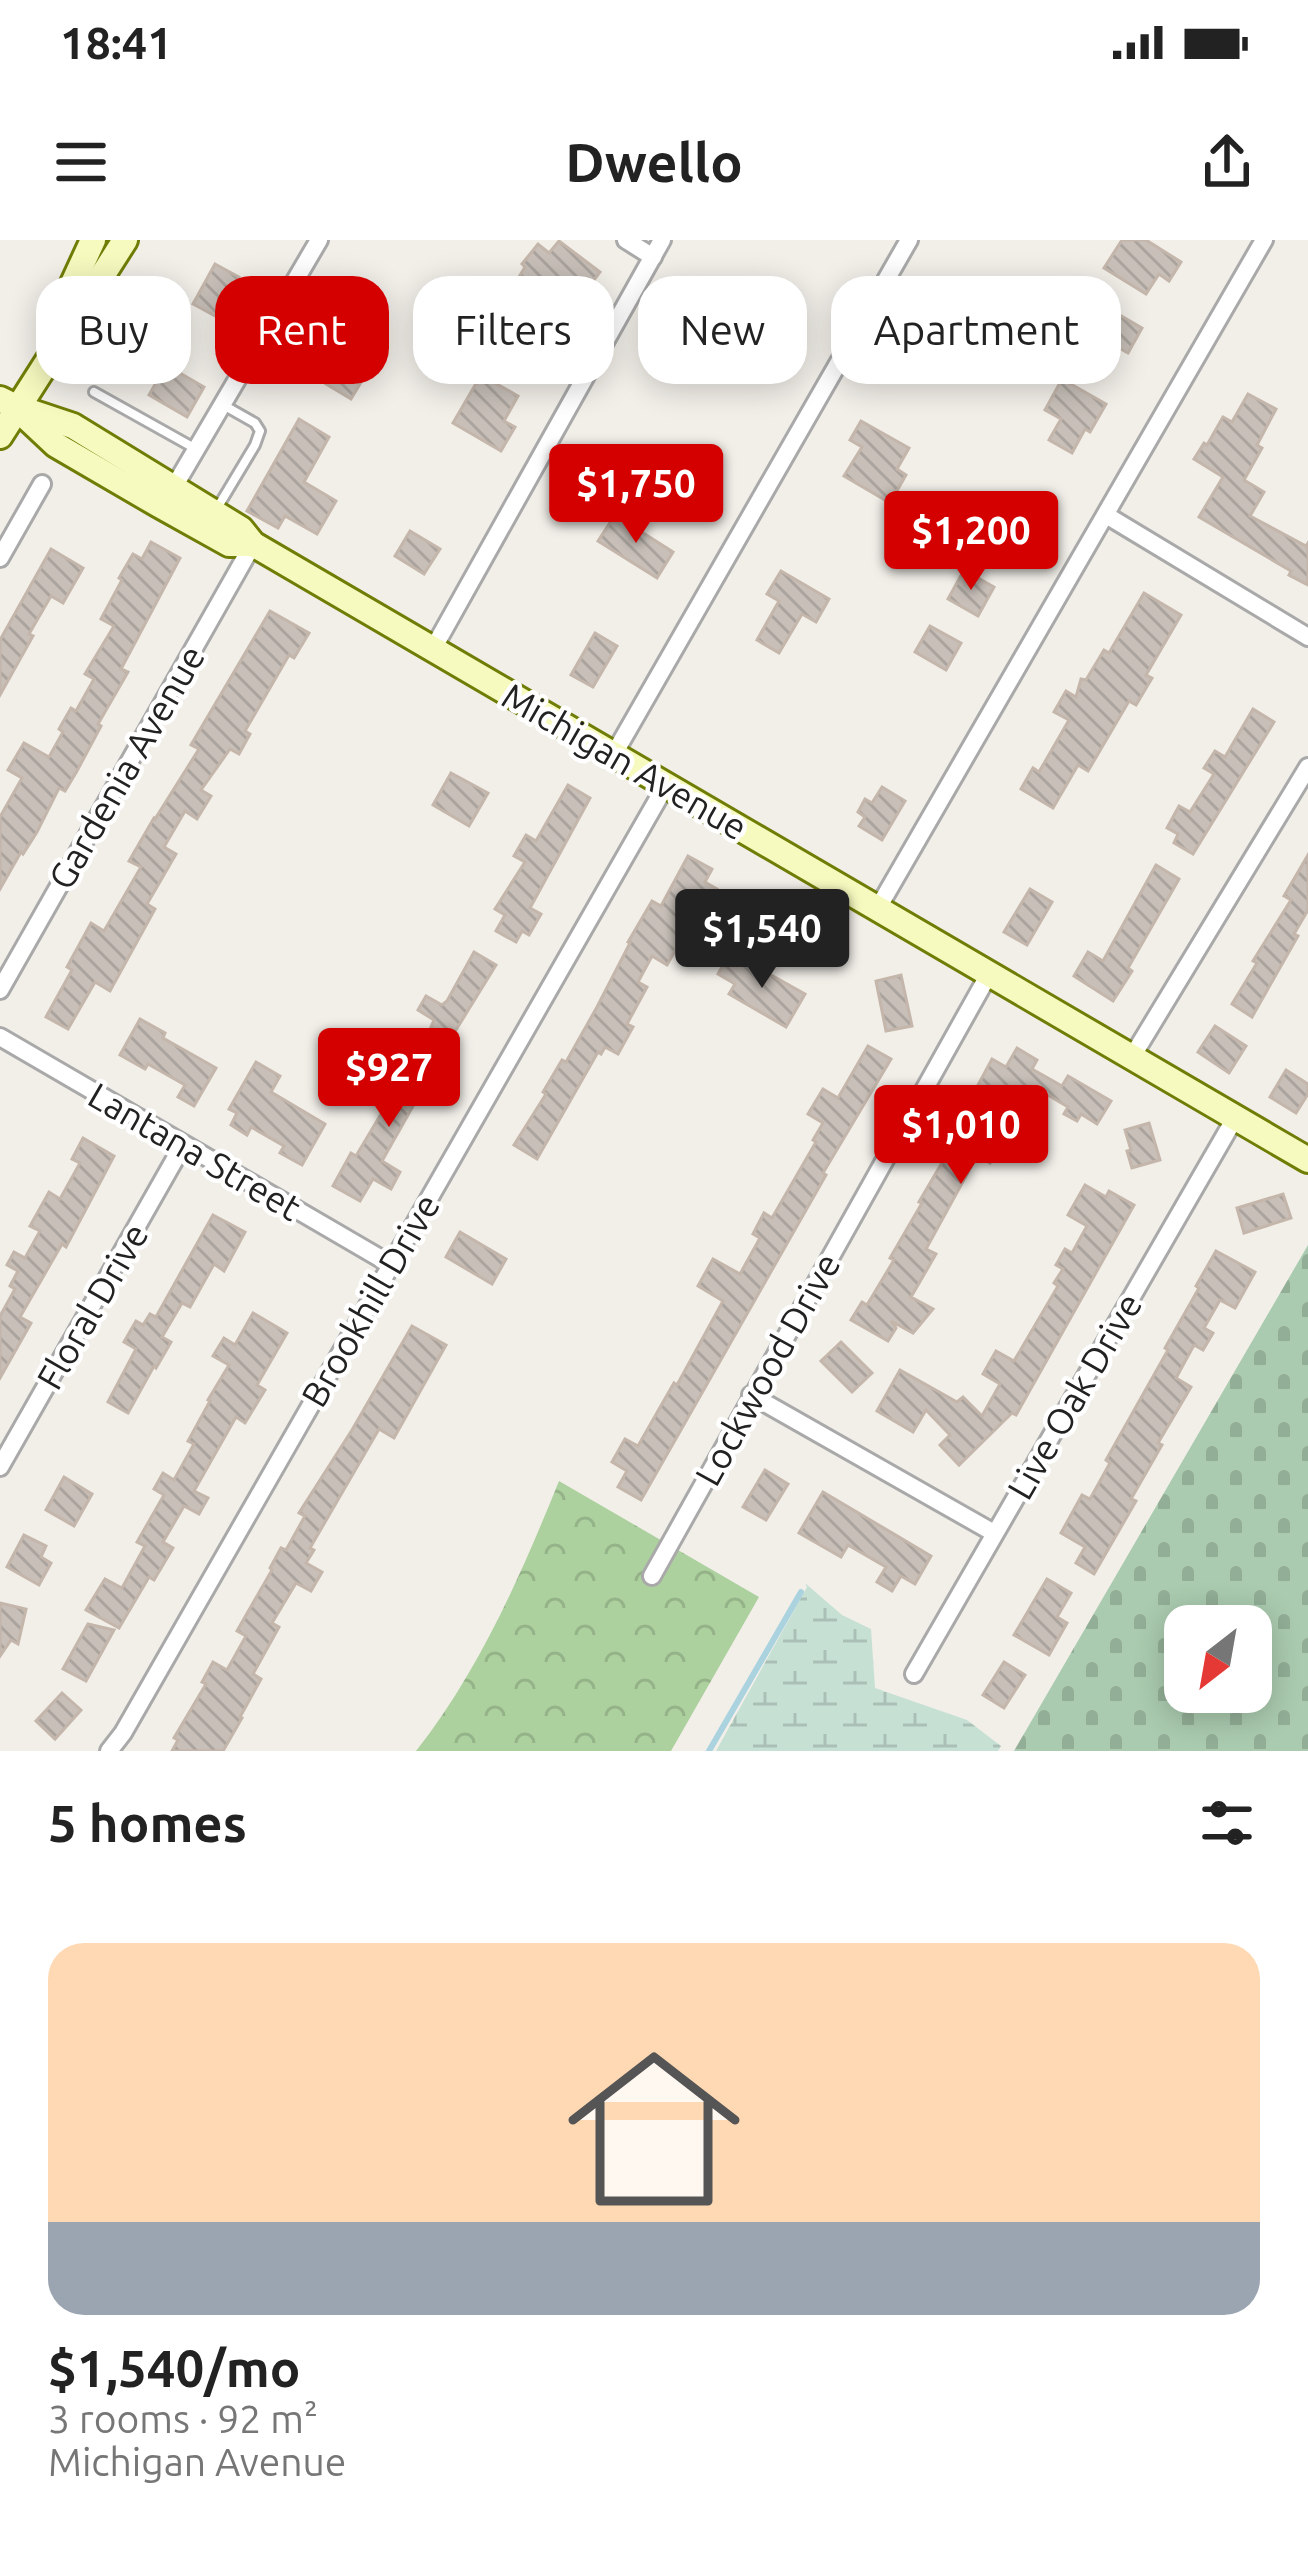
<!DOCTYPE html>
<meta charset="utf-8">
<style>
:root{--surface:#fff;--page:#f6f6f6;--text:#222;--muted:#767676;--accent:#d40000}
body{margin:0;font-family:Ubuntu,sans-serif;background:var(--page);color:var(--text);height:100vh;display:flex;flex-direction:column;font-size:45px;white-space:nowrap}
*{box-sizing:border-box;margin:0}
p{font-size:39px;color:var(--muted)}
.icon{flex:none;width:66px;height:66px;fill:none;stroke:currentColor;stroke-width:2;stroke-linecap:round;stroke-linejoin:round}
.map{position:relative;height:1511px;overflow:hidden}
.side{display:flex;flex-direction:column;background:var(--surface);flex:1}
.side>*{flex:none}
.top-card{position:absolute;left:36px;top:36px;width:1236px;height:108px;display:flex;gap:24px}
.needle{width:78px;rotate:211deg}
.fabs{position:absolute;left:1164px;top:1365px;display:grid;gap:24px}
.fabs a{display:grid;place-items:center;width:108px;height:108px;border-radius:24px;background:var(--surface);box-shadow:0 6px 30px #0003;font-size:60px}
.price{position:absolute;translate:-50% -102px;padding:0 27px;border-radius:12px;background:var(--accent);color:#fff;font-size:39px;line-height:78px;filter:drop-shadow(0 3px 6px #0008)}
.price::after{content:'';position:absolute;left:50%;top:72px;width:36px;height:27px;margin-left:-18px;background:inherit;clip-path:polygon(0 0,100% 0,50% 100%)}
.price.active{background:#222;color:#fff}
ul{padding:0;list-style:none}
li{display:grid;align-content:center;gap:24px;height:636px;padding:0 48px}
li span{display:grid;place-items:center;height:372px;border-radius:36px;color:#555}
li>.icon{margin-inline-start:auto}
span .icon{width:216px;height:216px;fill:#fffc;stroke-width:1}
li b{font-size:51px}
h2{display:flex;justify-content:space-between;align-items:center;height:144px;padding:0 48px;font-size:51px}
.pill{padding:0 42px;border-radius:36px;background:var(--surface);box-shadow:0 6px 30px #0003;font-size:42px;line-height:108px}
.pill.active{background:var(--accent);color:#fff}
.status{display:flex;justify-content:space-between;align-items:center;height:84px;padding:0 60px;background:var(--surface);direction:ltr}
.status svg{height:33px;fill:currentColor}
header{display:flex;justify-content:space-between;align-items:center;height:156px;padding:0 48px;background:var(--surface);font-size:54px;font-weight:700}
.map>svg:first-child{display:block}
.forest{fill:url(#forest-crowns)}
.wetland{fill:url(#wetland-marsh)}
.cemetery{fill:url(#cemetery-stones);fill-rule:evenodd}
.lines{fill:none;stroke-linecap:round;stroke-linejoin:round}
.stream{stroke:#aad3df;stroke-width:6}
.building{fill:url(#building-back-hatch);stroke:#c4b6ab;stroke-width:3}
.lane-casing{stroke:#a9a9a9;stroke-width:14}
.street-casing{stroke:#a9a9a9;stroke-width:22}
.secondary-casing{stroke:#707d05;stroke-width:30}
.lane{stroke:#fff;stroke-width:8}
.street{stroke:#fff;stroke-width:16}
.secondary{stroke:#f7fabf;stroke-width:24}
.labels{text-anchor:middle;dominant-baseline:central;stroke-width:9;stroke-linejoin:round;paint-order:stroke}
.street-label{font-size:36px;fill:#222;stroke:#fff}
</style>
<div class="status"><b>18:41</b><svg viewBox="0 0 49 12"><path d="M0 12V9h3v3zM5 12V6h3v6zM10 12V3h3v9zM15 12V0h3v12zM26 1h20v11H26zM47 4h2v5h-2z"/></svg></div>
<header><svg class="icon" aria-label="menu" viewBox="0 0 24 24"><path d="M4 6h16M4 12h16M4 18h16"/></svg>Dwello<svg class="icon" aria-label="share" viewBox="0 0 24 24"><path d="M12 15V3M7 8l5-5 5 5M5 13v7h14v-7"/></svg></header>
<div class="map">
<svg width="1308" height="1511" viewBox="0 0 1308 1511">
<defs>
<pattern id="forest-crowns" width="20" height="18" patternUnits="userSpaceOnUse" patternTransform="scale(3)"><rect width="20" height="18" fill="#add19e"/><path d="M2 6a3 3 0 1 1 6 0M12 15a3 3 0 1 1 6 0" fill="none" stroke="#95b388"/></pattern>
<pattern id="wetland-marsh" width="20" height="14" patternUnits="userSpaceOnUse" patternTransform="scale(3)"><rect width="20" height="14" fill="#c6e0d4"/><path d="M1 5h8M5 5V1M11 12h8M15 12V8" fill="none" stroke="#aac0b6"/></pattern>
<pattern id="cemetery-stones" width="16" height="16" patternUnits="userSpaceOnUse" patternTransform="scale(3)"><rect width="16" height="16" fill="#aacbaf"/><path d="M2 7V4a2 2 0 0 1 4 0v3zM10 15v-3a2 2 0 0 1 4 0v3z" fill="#92ae96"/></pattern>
<pattern id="building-back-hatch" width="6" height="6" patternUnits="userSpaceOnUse" patternTransform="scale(3)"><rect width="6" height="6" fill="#c7bfb8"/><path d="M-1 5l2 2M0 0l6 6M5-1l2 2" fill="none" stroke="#aba49e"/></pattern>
</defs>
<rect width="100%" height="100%" fill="#f2efe9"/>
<path class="forest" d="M559,1241L759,1357L671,1511H416C479,1431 521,1335 559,1241Z"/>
<polygon class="wetland" points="805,1343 842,1375 871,1389 875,1448 967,1480 1001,1506 998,1511 716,1511 807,1347"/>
<path class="cemetery" d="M1308,1005V1511H1014ZM1185,1386H1251V1452H1185Z"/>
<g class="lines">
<polyline class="stream" points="709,1511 801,1352"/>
</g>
<g class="building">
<polygon points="1122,0 1146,0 1181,22 1169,41 1159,34 1146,54 1104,28"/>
<polygon points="559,1 600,32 568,74 574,78 558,104 500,68 525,27 522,24 538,4 549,13"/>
<polygon points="215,24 239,37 217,77 193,64"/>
<polygon points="1106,67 1142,88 1128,113 1092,93"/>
<polygon points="352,99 378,114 351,159 326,144"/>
<polygon points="166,125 204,147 187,177 149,155"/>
<polygon points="481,135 518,156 504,181 515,187 501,211 453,183"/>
<polygon points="1062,139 1106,164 1090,192 1085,189 1072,213 1049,200 1061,179 1045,170"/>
<polygon points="1248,154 1276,169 1257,205 1262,208 1244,240 1264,252 1250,276 1306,306 1308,303 1308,345 1289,335 1291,331 1199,277 1223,237 1194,219 1204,203 1207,205 1223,177 1232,182"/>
<polygon points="299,179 329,197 304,242 336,261 317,294 285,276 278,288 247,271"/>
<polygon points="861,181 909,208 897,229 906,235 890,263 844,236 862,207 850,200"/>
<polygon points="1000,258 1038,280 1026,301 1018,295 1009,310 979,292"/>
<polygon points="615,275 673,312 657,338 598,301"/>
<polygon points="410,291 440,309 424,334 395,316"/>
<polygon points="151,302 180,318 121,429 128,432 98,484 101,486 77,531 65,551 59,548 37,592 23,614 21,612 0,649 0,577 22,538 8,530 24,503 49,517 63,492 59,489 71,468 76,471 94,439 85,434 114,386 101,379 122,340 119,338 133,314 142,319"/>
<polygon points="51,309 83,328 63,363 51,356 29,394 33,396 0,455 0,400"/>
<polygon points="964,330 994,347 978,376 948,359"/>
<polygon points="781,331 829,359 816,382 802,374 779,413 757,400 779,361 767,354"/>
<polygon points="1144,353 1181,375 1146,435 1152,438 1136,465 1129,461 1088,531 1078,525 1053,568 1021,549 1033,528 1039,532 1069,480 1054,472 1066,451 1076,457 1081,439 1086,440 1104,410 1109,413"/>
<polygon points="270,371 309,393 294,418 289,415 245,491 250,494 239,514 230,509 201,550 211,556 197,579 185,571 164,607 176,614 147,664 155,669 110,751 95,742 68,789 46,777 72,730 67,727 91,683 104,691 141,627 129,621 154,578 155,579 199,509 191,505"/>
<polygon points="930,386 961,403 946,430 915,412"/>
<polygon points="595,393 617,406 593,447 571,435"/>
<polygon points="1253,469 1274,482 1193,614 1174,603 1178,594 1167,588 1179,566 1190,572 1214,534 1204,528 1215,511 1225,517"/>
<polygon points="451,533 488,553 469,586 433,565"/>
<polygon points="568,545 590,558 530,668 541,674 529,695 522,691 516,702 496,691 505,675 495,669 525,622 514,616 526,595 536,601"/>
<polygon points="882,547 905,561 882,600 859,586 865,577 858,572 865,559 872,563"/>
<polygon points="1308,615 1308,670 1294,694 1298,696 1252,777 1232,764 1257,723 1253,721 1291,660 1284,656"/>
<polygon points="688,616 712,629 705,642 717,649 706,668 701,666 667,725 652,716 638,742 647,747 627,784 633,787 618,814 605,807 601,814 598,812 537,919 514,905 546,854 543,852 562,820 566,822 597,767 630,703 628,702 652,661 661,666"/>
<polygon points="1156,625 1179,639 1128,728 1132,731 1113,761 1074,736 1088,712 1103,721"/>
<polygon points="1030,649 1052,662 1027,705 1004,692"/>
<polygon points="474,712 496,725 451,798 431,787 434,780 418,770 426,756 442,765 447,761"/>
<polygon points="729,715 746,725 748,722 805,754 786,787 729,754 735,744 718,734"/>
<polygon points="901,735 912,786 886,791 876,741"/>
<polygon points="140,779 165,793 163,798 216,828 194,866 178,857 185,845 148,824 145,829 120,815"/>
<polygon points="1215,786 1246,806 1229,833 1198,812"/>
<polygon points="868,806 891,819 823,933 826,935 641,1260 618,1247 627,1231 612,1222 625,1199 638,1206 674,1143 677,1145 723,1061 698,1046 713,1019 740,1034 760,998 753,994 764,973 772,978 816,902 813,900 823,883 808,874 823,849 838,858"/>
<polygon points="1017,808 1037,820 1032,829 1062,846 1068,836 1111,861 1097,884 1081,874 1077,881 1064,874 1068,867 1036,848 1033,853 1023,848 1012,867 1001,861 984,892 1002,902 990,923 977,916 926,1009 936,1014 911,1057 933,1069 913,1093 891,1081 896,1088 888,1101 851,1080 862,1062 867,1065 894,1020 890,1018 922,963 919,962 984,851 977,847 992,819 1006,827"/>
<polygon points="418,812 447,830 425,864 417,859 382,921 400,932 391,949 373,939 360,961 333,946 351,913 356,916"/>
<polygon points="256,822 280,836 271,852 325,884 302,925 280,913 284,906 251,887 247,895 231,885 237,873 229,869"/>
<polygon points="1286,830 1308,844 1308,854 1296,873 1270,857"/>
<polygon points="1149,883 1160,920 1132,928 1127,911 1131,910 1125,890"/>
<polygon points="83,898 114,916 66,1007 62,1004 20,1077 31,1083 0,1138 0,1076 15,1049 10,1046 18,1031 7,1025 14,1012 25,1018 40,991 30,986 49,952 60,959 80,923 72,919"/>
<polygon points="1085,945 1106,957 1109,951 1134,965 1016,1175 1012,1173 959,1225 940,1205 950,1195 926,1170 913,1192 877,1171 900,1130 957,1162 963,1157 982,1176 1000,1144 983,1134 996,1111 1014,1121 1058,1046 1054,1043 1063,1029 1056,1025 1065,1009 1072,1013 1087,986 1068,975"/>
<polygon points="1283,954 1291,978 1244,993 1237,968"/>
<polygon points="213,975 245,992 224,1031 214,1024 190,1067 182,1063 162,1097 171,1102 156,1128 154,1126 128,1173 108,1162 136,1109 124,1102 136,1081 143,1085 150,1074 156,1077"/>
<polygon points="460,992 506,1019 492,1044 446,1017"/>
<polygon points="1216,1011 1255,1032 1235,1068 1220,1060 1204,1088 1213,1093 1203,1110 1194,1105 1176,1138 1191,1147 1158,1203 1162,1205 1131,1259 1136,1261 1094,1334 1076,1323 1085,1307 1061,1293 1082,1255 1090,1259 1110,1223 1106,1220 1168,1110 1165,1108 1199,1048 1196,1046"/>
<polygon points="253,1073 287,1093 257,1145 265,1150 245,1183 236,1177 194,1251 208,1258 199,1274 184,1266 163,1302 173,1308 154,1340 149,1337 119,1388 86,1370 105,1339 122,1348 145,1306 137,1302 164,1255 154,1249 163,1233 174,1240 194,1204 188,1201 210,1161 208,1160 229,1125 213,1116 224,1098 235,1105"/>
<polygon points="412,1086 446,1105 394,1198 379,1189 310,1308 314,1310 306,1323 322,1332 311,1351 296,1343 272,1383 279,1387 253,1434 261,1439 240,1477 242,1478 223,1511 172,1511 178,1500 174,1498 206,1444 202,1442 213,1422 227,1430 246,1396 237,1391 272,1330 270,1328 281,1308 286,1310 305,1276 299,1273 352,1190"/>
<polygon points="841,1102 872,1133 852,1152 821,1121"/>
<polygon points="765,1230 788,1244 766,1280 743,1267"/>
<polygon points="64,1237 92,1254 74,1286 46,1270"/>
<polygon points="823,1252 931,1316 915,1344 901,1336 892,1351 877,1342 886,1327 848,1305 841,1317 799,1293"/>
<polygon points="24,1295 46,1306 41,1317 51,1323 39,1345 7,1327"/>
<polygon points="1047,1339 1071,1353 1057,1377 1067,1383 1049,1415 1014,1395"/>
<polygon points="0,1363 26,1369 18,1404 11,1400 0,1416"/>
<polygon points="88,1384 114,1390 86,1441 63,1429"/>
<polygon points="1004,1422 1025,1435 1004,1468 983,1455"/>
<polygon points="62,1453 81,1470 55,1499 36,1481"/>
</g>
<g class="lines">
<g class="lane-casing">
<g id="lane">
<polyline points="260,104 306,129 328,92"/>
<polyline points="94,152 196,209"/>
<polyline points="216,270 255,205 260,191 255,183 225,166"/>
</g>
</g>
<g class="street-casing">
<g id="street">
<polyline points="626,0 653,17"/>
<polyline points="174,247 319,0"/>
<polyline points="1106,275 1308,397"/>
<polyline points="0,318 42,244"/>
<polyline points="433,409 662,0"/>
<polyline points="614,514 909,0"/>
<polyline points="878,668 1264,0"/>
<polyline points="0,750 253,304"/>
<polyline points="0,797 390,1024"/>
<polyline points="1132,817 1308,527"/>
<polyline points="751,1155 994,1293"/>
<polyline points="0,1227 183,905"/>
<polyline points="652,1336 989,734"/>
<polyline points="914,1434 1235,878"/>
<polyline points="109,1511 123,1493 666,545"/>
</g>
</g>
<g class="secondary-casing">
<g id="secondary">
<polyline points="52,89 93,0"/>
<polyline points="0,159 16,167 73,186 241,289 253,304 1308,920"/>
<polyline points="24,175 56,205 159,265 229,304 253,304"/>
<polyline points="0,196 125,0"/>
</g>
</g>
<use href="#lane" class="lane"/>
<use href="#street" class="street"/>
<use href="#secondary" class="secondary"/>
</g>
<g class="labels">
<g class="street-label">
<text transform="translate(625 521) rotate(30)">Michigan Avenue</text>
<text transform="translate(126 527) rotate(-60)">Gardenia Avenue</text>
<text transform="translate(195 911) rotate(30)">Lantana Street</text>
<text transform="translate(370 1060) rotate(-60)">Brookhill Drive</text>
<text transform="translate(92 1066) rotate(-60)">Floral Drive</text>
<text transform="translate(767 1129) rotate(-61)">Lockwood Drive</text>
<text transform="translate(1074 1156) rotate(-60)">Live Oak Drive</text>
</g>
</g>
</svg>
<div class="fabs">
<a><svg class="needle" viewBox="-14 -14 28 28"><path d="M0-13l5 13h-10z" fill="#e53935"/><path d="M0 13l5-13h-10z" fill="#767676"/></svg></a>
</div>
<b class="price" style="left:636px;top:306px">$1,750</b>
<b class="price" style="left:971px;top:353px">$1,200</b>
<b class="price active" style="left:762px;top:751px">$1,540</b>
<b class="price" style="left:389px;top:890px">$927</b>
<b class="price" style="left:961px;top:947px">$1,010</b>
<div class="top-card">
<a class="pill">Buy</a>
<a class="pill active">Rent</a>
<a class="pill">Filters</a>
<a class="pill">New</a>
<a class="pill">Apartment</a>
</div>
</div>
<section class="side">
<h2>5 homes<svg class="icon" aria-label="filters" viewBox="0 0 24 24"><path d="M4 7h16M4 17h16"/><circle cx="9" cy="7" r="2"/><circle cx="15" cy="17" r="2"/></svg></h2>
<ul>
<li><span style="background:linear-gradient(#ffd9b3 75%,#9aa5b1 0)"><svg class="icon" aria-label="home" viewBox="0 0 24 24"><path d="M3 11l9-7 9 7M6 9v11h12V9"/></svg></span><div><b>$1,540/mo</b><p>3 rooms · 92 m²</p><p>Michigan Avenue</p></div></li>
</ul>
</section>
